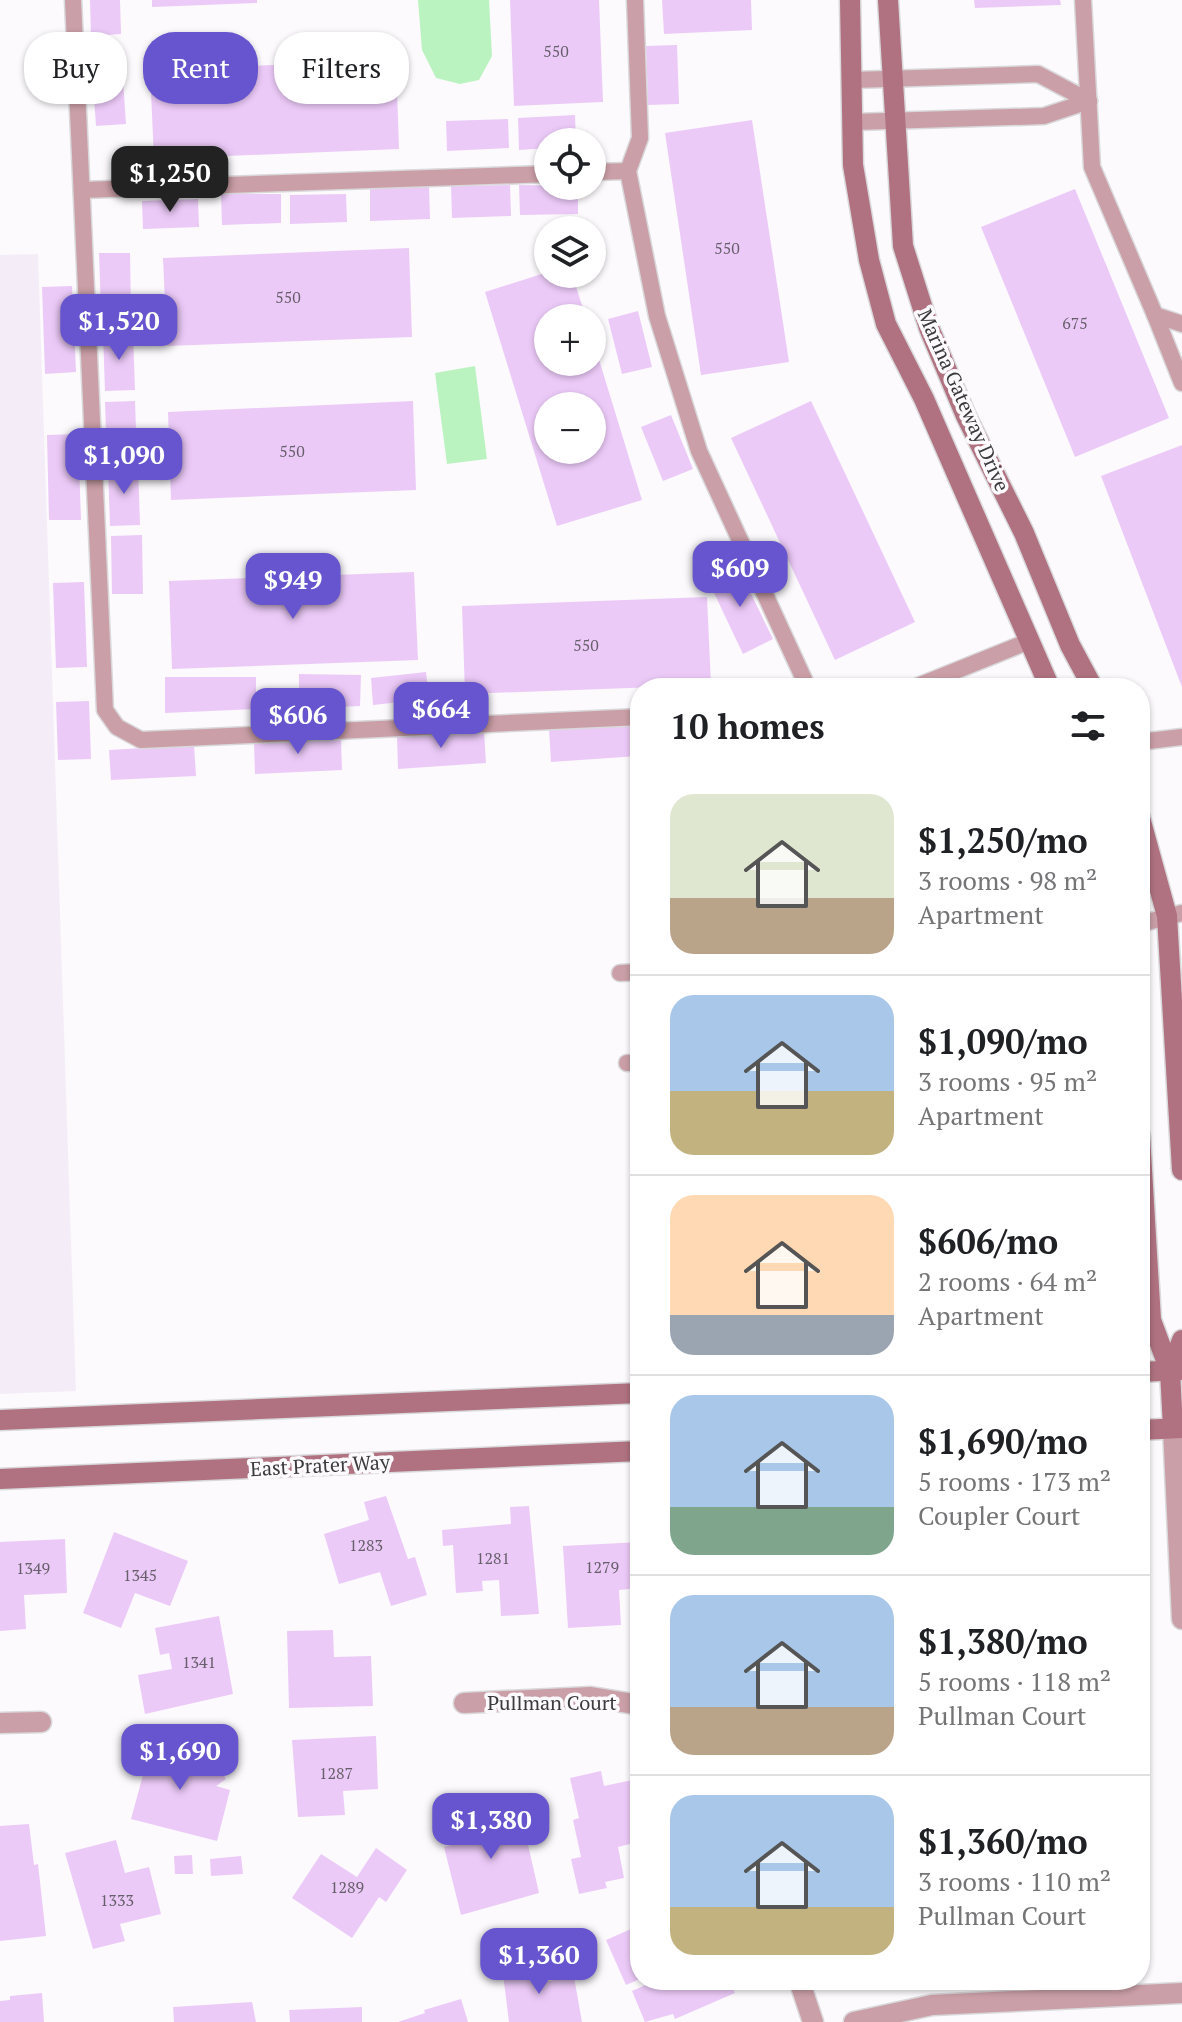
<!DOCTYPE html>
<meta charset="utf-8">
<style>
:root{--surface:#fff;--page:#f2f2f2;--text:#202124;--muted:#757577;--line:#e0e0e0;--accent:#6655ce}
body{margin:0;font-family:"PT Serif",serif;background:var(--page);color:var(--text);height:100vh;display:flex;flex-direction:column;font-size:30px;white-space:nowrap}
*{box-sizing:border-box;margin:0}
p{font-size:26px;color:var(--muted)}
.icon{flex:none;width:44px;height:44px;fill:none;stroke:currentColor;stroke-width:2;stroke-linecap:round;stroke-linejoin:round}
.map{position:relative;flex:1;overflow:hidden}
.panel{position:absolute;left:630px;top:678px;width:520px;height:1312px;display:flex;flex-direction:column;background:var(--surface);border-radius:32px;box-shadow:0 2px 6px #0004}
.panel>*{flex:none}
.hud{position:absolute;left:24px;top:32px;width:486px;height:72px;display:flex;gap:16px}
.controls{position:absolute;left:534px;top:128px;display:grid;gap:16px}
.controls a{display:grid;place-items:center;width:72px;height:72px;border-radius:50%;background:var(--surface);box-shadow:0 2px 6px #0004;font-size:40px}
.price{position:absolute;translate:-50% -68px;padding:0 18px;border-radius:16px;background:var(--accent);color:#fff;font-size:26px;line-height:52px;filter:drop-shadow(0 2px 4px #0008)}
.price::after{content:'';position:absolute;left:50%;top:48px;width:24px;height:18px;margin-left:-12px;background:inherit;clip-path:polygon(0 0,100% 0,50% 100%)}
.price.on{background:#222;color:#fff}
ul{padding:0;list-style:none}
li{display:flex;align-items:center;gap:24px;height:200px;padding:0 40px}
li+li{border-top:2px solid var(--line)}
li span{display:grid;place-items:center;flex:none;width:224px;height:160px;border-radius:24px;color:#555}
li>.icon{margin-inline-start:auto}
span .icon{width:96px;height:96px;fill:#fffc;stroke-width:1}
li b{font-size:34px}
h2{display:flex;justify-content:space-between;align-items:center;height:96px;padding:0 40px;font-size:34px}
.pill{padding:0 28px;border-radius:32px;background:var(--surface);box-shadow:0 2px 6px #0004;font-size:28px;line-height:72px}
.pill.on{background:var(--accent);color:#fff}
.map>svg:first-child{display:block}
.built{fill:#f4edf7}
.green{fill:#bbf3c0}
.building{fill:#eccaf8;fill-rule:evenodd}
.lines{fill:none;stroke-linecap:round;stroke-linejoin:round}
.lane-casing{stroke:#d9d8da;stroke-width:19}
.street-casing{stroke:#d9d8da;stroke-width:23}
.secondary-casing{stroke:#d9d8da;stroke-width:23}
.lane{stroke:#cb9fa7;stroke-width:16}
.street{stroke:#cb9fa7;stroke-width:20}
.secondary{stroke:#b07280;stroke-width:20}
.labels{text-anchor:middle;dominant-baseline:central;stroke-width:7;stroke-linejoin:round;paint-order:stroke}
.number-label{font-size:16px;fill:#675f6b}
.street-label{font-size:20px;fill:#3b3b3c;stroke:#fcfafd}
</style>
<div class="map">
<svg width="1182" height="2022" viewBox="0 0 1182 2022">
<rect width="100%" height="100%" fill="#fcfafd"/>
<polygon class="built" points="38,254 76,1391 0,1394 0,255"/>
<g class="green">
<polygon points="418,0 489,0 492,56 479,80 460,84 436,78 422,50"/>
<polygon points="475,366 487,459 447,464 435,373"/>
</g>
<g class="building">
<polygon points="90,0 120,0 121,34 91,36"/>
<polygon points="152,0 257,0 257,3 152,7"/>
<polygon points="510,0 599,0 603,102 514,106"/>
<polygon points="662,0 751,0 752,30 664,34"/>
<polygon points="974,0 1060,0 1061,5 975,8"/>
<polygon points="677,45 679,104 648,105 646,46"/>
<polygon points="396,60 399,149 154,159 150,70"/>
<polygon points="122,66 126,124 96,126 92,68"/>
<polygon points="575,115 576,142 548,142 548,148 519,150 518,118"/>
<polygon points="508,119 509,148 447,151 446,121"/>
<polygon points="752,120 789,362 701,375 665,133"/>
<polygon points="510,185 511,216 452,218 451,186"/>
<polygon points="519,185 578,186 578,214 520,215"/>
<polygon points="429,187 430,219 370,221 370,188"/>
<polygon points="1075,189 1169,418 1075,457 981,227"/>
<polygon points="221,194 281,194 281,223 222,225"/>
<polygon points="346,194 347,222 290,224 290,195"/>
<polygon points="198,199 199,227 143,229 142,201"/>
<polygon points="409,248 412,337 167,346 163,258"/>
<polygon points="99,253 130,253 131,311 101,312"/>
<path d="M548,272L572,274L586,318H548V362H592L593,340L642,500L557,526L485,292ZM548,406H592V450H548Z"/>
<polygon points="72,286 76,372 45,374 42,287"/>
<polygon points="638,311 652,367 622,374 608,319"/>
<polygon points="133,332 135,390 105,391 103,333"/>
<polygon points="135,401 137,458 107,461 105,402"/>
<polygon points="413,401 416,490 171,500 168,412"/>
<polygon points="811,401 915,622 835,660 731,438"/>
<polygon points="671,415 693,469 663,481 641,427"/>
<polygon points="78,434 81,520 49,520 47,435"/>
<polygon points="1182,445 1182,687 1101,476"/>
<polygon points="138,465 140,525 110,526 108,466"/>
<polygon points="142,535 143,594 112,594 111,536"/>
<polygon points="736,563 773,639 743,654 707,578"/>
<polygon points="414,572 418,660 172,669 169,581"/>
<polygon points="84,582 87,667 56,668 53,583"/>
<polygon points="707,597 711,685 465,694 462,606"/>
<polygon points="426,672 429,699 373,705 371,678"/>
<polygon points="299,674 361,675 360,706 299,709"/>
<polygon points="165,677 256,677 256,709 165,713"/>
<polygon points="89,701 91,759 58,760 56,702"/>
<polygon points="636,724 638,756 551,762 549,729"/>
<polygon points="484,731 486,763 398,769 397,735"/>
<polygon points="341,739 342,770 255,774 254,743"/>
<polygon points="194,745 196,776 111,780 109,750"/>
<polygon points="386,1496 408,1559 415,1557 427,1595 391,1606 380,1572 339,1584 324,1534 369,1520 364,1502"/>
<polygon points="529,1506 539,1614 501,1616 499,1580 482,1581 483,1591 456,1593 453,1545 443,1546 442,1530 511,1524 510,1507"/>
<polygon points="114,1532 188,1561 170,1606 135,1593 121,1628 83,1613"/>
<polygon points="65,1539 67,1593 24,1595 26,1629 0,1631 0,1542"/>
<polygon points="640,1542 640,1588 619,1590 621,1625 568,1628 563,1546"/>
<polygon points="219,1616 233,1694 145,1714 138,1675 172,1669 169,1653 160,1655 155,1628"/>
<polygon points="333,1630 334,1657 371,1656 373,1706 289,1708 287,1631"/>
<polygon points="376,1736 378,1789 343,1791 345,1815 298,1817 292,1740"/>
<polygon points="143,1741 203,1756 201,1765 212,1757 226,1779 216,1786 230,1790 217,1841 131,1819 143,1775 135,1773"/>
<polygon points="601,1771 604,1786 637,1779 640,1863 634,1843 618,1847 624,1878 605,1882 607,1888 579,1894 571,1859 581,1857 573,1820 579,1818 570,1778"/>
<polygon points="519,1805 539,1893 461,1915 444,1847 455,1844 450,1825"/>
<polygon points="29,1824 34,1865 38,1864 46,1936 0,1941 0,1826"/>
<polygon points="116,1840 125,1873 149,1867 161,1914 120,1924 125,1941 93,1949 65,1853"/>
<polygon points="376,1848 407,1870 386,1902 379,1897 352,1938 292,1898 321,1854 357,1877"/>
<polygon points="192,1855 193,1874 175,1874 174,1856"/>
<polygon points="241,1856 243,1874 211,1876 210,1859"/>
<polygon points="640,1925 640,1979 626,1985 606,1940"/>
<polygon points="526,1959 539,1970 542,1982 574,1977 582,2022 509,2022 503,1974 514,1961"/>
<polygon points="657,1980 729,1980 735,1993 675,2019 673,2014 645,2022 632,1991"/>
<polygon points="42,1993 44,2022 0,2022 0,2001 10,2000 10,1996"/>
<polygon points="461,1999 468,2022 398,2022 425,2013 424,2010"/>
<polygon points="252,2002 256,2022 174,2022 173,2007"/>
<polygon points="362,2007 362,2022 290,2022 289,2010"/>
</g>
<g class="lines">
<g class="lane-casing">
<g id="lane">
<polyline points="73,0 105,710 117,727 141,740 640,717"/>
<polyline points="635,0 640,138 628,171 657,316 699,451 808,688"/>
<polyline points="1083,0 1092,167 1155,315 1182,324"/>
<polyline points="853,80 1038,74 1089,101"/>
<polyline points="854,122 1044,116 1089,101"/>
<polyline points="592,172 628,171"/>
<polyline points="82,190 548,174"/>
<polyline points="1155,315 1182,383"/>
<polyline points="913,688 1027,642"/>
<polyline points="1140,742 1182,737"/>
<polyline points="1140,924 1182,913"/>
<polyline points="620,973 640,972"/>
<polyline points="627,1063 640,1063"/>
</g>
</g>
<g class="street-casing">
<g id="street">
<polyline points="1173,1428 1182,1619"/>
<polyline points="464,1703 591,1697 640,1705"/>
<polyline points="0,1723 41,1722"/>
<polyline points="799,1980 813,2022"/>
<polyline points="854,2022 932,2005 1182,1993"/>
</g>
</g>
<g class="secondary-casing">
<g id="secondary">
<polyline points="850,0 853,165 869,260 886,324 924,399 1050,688"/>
<polyline points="888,0 903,246 929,328 966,416 1024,533 1070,645 1093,688"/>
<polyline points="1140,818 1167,916 1182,1170"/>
<polyline points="1140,1136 1151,1320 1170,1371 1173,1428"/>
<polyline points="1170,1371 1182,1340"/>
<polyline points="1140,1372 1182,1370"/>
<polyline points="0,1420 640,1393"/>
<polyline points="1140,1430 1182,1428"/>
<polyline points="0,1479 640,1451"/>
</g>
</g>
<use href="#lane" class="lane"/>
<use href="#street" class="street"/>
<use href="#secondary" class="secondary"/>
</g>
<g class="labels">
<g class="number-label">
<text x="556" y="51">550</text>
<text x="727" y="248">550</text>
<text x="288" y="297">550</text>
<text x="1075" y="323">675</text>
<text x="292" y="451">550</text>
<text x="586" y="645">550</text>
<text x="366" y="1545">1283</text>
<text x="493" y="1558">1281</text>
<text x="602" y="1567">1279</text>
<text x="33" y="1568">1349</text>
<text x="140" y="1575">1345</text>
<text x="199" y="1662">1341</text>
<text x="336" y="1773">1287</text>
<text x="347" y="1887">1289</text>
<text x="117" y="1900">1333</text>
</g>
<g class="street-label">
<text transform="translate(964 400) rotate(66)">Marina Gateway Drive</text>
<text transform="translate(320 1465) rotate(-3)">East Prater Way</text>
<text x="552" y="1702">Pullman Court</text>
</g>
</g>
</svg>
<div class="controls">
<a><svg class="icon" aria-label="locate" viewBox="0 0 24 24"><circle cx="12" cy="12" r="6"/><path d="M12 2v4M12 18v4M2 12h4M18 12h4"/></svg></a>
<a><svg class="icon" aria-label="layers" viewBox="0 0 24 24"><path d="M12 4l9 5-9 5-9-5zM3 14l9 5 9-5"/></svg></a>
<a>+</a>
<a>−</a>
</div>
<b class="price on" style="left:170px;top:214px">$1,250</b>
<b class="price" style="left:119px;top:362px">$1,520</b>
<b class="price" style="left:124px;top:496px">$1,090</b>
<b class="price" style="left:740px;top:609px">$609</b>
<b class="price" style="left:293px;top:621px">$949</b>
<b class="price" style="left:441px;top:750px">$664</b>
<b class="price" style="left:298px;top:756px">$606</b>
<b class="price" style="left:180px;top:1792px">$1,690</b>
<b class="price" style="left:491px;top:1861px">$1,380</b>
<b class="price" style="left:539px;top:1996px">$1,360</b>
<div class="hud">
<a class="pill">Buy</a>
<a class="pill on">Rent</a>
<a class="pill">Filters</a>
</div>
<section class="panel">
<h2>10 homes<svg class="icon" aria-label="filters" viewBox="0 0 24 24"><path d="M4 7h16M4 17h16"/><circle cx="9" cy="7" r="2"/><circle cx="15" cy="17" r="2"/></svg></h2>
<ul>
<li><span style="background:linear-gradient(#dfe7d0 65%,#b9a48a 0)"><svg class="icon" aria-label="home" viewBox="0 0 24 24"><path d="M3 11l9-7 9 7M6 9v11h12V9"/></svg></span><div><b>$1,250/mo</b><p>3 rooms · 98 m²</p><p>Apartment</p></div></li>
<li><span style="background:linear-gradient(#a9c7e8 60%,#c2b280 0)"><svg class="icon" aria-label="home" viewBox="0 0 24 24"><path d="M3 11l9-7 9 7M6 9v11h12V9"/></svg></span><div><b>$1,090/mo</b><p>3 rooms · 95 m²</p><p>Apartment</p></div></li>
<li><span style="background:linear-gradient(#ffd9b3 75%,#9aa5b1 0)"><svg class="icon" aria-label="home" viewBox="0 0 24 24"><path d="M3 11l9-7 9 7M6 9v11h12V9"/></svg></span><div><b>$606/mo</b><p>2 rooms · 64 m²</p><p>Apartment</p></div></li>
<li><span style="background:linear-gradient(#a9c7e8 70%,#7fa58c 0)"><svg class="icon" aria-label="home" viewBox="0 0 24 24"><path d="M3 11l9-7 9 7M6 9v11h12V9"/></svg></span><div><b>$1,690/mo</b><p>5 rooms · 173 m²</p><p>Coupler Court</p></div></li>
<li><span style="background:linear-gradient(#a9c7e8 70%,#b9a48a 0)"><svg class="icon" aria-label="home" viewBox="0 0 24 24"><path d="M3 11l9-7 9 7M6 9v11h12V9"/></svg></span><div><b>$1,380/mo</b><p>5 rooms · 118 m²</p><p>Pullman Court</p></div></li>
<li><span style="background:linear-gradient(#a9c7e8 70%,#c2b280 0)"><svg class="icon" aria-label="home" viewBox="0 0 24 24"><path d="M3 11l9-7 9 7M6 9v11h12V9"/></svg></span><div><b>$1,360/mo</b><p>3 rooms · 110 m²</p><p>Pullman Court</p></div></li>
</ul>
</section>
</div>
